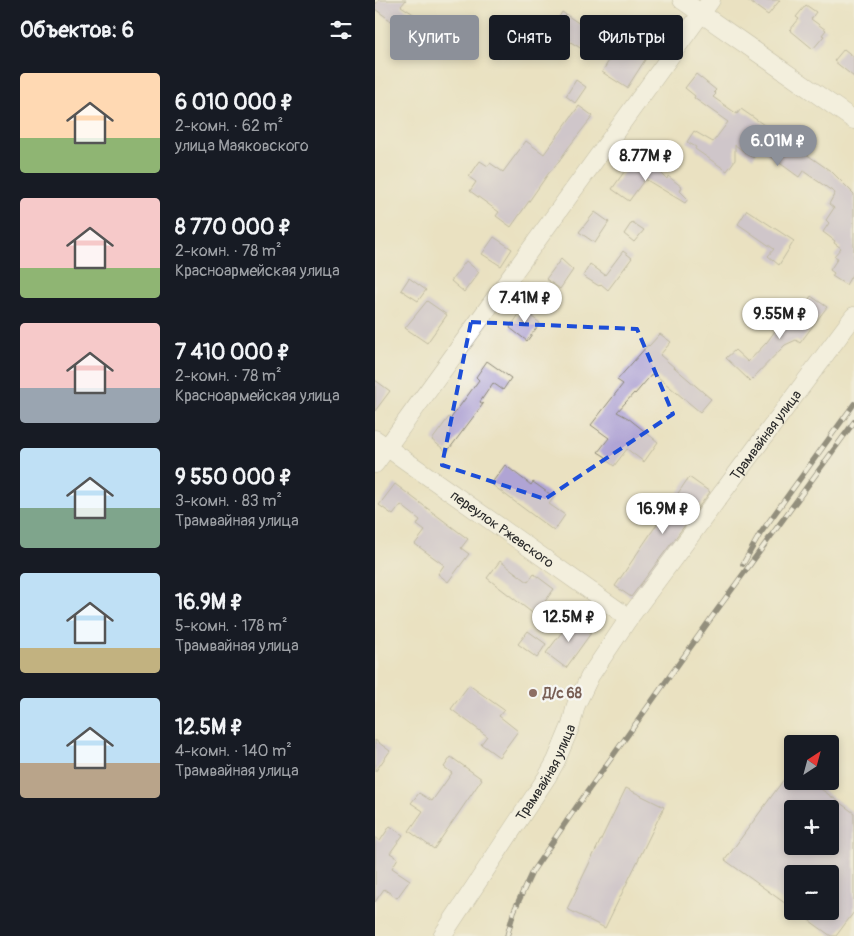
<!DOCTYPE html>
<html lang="ru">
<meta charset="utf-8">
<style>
:root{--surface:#171b24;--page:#20242c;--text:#f1f3f6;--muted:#9ea1a6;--accent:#8c9099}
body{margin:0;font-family:Pangolin,sans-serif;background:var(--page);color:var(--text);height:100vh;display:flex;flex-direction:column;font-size:19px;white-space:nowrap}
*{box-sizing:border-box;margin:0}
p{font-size:16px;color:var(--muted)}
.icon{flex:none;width:28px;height:28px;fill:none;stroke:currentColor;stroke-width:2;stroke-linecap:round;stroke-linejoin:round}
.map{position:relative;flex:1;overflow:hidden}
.panel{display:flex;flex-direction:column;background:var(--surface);width:375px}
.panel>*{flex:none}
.top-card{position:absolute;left:15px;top:15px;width:389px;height:45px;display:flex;gap:10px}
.needle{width:32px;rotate:36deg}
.controls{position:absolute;left:409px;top:735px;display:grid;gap:10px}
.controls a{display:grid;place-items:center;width:55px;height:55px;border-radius:5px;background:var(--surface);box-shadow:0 2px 8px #0003;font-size:25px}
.price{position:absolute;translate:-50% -42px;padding:0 11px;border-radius:18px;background:#fff;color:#222;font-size:16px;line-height:32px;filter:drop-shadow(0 1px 2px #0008)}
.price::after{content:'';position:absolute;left:50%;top:30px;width:15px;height:11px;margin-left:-8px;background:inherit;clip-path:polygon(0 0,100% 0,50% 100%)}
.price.selected{background:var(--accent);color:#fff}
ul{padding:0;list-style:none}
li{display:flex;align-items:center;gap:15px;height:125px;padding:0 20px}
li span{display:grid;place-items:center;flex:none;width:140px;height:100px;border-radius:5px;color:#555}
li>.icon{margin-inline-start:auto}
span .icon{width:60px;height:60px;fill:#fffc;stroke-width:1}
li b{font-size:21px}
h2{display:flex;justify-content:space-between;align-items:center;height:60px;padding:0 20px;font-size:21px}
.chip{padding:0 18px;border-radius:5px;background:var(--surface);box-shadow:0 2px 8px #0003;font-size:18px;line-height:45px}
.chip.selected{background:var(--accent);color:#fff}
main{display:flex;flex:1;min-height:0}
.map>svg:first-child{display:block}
.building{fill:#b0a4d4;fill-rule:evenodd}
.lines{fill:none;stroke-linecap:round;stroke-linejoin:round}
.minor-casing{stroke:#8a8676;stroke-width:19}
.minor{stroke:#fff;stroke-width:18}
.rail-casing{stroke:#2b2b2b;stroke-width:5.5}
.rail{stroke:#f6f6f2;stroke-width:4;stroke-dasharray:11;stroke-linecap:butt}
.marked{fill:none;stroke:#1d4ed8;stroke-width:4;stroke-dasharray:10 6;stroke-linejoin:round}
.education-dot{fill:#8d6e63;stroke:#f6f6f2;stroke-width:2}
.labels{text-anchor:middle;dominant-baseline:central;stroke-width:4.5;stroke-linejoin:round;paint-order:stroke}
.street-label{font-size:14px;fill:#2b2b2b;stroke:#f6f6f2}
.education-label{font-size:14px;font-weight:bold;fill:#785e54;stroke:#f6f6f2;text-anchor:start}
</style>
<main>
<section class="panel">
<h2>Объектов: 6<svg class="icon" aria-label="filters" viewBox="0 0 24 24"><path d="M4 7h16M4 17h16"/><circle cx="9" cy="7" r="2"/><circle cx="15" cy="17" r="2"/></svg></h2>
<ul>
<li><span style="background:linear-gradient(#ffd9b3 65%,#8fb573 0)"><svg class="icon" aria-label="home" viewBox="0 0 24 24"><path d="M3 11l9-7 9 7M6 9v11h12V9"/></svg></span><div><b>6 010 000 ₽</b><p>2-комн. · 62 m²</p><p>улица Маяковского</p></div></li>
<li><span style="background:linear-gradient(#f6c9c9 70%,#8fb573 0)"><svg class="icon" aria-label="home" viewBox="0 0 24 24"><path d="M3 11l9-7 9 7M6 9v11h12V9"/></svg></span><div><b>8 770 000 ₽</b><p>2-комн. · 78 m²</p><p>Красноармейская улица</p></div></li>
<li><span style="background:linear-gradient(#f6c9c9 65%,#9aa5b1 0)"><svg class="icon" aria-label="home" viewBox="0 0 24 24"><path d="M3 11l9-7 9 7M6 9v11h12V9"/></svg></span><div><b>7 410 000 ₽</b><p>2-комн. · 78 m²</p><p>Красноармейская улица</p></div></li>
<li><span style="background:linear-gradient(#bfe0f5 60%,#7fa58c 0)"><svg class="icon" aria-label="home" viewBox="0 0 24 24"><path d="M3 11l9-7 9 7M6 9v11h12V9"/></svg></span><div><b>9 550 000 ₽</b><p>3-комн. · 83 m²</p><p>Трамвайная улица</p></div></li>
<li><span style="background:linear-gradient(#bfe0f5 75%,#c2b280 0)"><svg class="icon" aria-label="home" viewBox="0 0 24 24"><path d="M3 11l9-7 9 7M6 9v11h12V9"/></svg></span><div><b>16.9M ₽</b><p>5-комн. · 178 m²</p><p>Трамвайная улица</p></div></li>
<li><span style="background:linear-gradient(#bfe0f5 65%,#b9a48a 0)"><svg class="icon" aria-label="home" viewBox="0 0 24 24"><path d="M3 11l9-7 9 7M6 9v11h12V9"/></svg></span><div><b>12.5M ₽</b><p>4-комн. · 140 m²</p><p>Трамвайная улица</p></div></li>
</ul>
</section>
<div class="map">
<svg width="479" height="936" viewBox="0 0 479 936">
<rect width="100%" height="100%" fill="#f6f6f2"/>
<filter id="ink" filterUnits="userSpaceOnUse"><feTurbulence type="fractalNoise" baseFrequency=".02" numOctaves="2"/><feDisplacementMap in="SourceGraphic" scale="10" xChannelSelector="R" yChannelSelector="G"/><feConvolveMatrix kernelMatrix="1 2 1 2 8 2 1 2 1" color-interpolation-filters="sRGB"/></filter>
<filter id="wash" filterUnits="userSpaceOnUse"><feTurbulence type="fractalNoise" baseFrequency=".0096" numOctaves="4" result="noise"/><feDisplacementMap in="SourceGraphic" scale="20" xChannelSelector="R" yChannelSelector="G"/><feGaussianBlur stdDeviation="1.12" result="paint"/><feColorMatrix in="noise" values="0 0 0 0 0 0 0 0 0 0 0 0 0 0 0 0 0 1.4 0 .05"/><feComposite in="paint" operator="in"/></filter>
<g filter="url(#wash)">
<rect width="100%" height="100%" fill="#eae1c1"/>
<g id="blocks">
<g class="building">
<polygon points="4,0 31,0 26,6 51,22 42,37 35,33 34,34 0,9 0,5"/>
<polygon points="372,0 405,0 393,15"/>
<polygon points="431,5 441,12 436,19 451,30 447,35 449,36 438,49 415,30 424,19 421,17"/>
<polygon points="187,12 205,24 209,16 223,25 207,49 194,41 195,39 178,27"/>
<polygon points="278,29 288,37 278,50 277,49 252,88 227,72 243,46 258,56"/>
<polygon points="469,49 479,57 479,77 459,61"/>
<polygon points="321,74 341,90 339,92 341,94 338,97 362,114 366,109 457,172 479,194 479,271 471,285 457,276 459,273 455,270 463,258 459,256 466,248 459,243 460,241 448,232 454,223 451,220 459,208 454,204 460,193 428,171 424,177 384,148 378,158 360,145 360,160 352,171 320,149 321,147 312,142 319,131 338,142 353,122 319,98 320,96 310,88"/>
<polygon points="201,80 211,87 200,103 191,96"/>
<polygon points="204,106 218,116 193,148 184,161 173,174 136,227 121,216 124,212 95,191 101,182 94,177 105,161 113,166 115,163 128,172 151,141 169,154"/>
<polygon points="273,160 292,179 293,176 307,187 305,191 313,199 310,203 270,179 254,201 237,189 254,165 264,172"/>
<polygon points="372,210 419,241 404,265 393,256 399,249 363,224"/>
<polygon points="220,212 234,222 220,243 204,232"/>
<polygon points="257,222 269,230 259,242 249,234"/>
<polygon points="119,237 137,249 126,266 107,254"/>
<polygon points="248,251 257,258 233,290 226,284 224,286 208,276 215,264 230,275"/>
<polygon points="186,259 198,270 185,289 171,279"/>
<polygon points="91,261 104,272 89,292 76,281"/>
<polygon points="34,278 51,290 43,301 26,290"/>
<polygon points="436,296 452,307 425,343 421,340 410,345 375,381 351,358 360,350 373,362 392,342 408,320 416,326"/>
<polygon points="52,301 72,315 52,343 30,328"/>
<polygon points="150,305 160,312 157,317 165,323 152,341 135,328"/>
<polygon points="285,334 296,342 285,355 336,399 325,412 278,373 260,394 259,393 242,412 253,418 283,442 269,462 252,449 239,466 230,459 231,457 223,452 234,438 216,425 248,384 242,380 273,345 274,346"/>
<polygon points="112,361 136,378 128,390 118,383 105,402 108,404 72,452 57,440 74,417 76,418 104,380 101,377"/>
<polygon points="0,380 15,391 0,411"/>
<polygon points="130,465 156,485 158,482 179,497 174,504 190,515 179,531 116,484"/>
<polygon points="314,477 335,492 256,597 240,586"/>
<polygon points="20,484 93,539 86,548 94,554 73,582 63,574 69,565 40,544 50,531 42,525 45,520 26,505 18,515 4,505"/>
<polygon points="125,561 153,582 159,574 179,589 160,615 112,578"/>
<polygon points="197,619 216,633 191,668 171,653"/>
<polygon points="153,631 171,644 162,658 143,644"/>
<polygon points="94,685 129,710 124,716 143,731 124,757 106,744 112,736 76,709"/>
<polygon points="0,740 15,751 0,772"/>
<polygon points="76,757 107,779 59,849 34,831 48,811 36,803 44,793 57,801 77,773 69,767"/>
<path d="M418,767V781H435L479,813V912L461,936H456L421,911H455V874H418V909L350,860ZM418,809H455V846H418Z"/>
<polygon points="251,788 289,807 230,928 192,909"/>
<polygon points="15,826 28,835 15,853 23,858 17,868 35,880 22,898 9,889 0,902 0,837 5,841"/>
</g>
</g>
</g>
<g filter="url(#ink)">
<use href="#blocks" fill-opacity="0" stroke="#8a8676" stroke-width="1"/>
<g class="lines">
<g class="minor-casing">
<g id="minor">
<polyline points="307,0 479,120"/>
<path id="s1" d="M0,439L254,618"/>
<polyline points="0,464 336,0"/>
<path id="s2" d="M67,936L172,777L181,761L196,725L201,705L215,676L254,618L479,316"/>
</g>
</g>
<use href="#minor" class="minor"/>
<g class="rail-casing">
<g id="rail">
<polyline points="368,564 385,534 479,404"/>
<polyline points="132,936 139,911 157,872 202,806 342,610 479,422"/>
</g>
</g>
<use href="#rail" class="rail"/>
</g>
</g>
<path d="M0 0H479V936H0ZM96,322L262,329L298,414L170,499L67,465Z" fill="#eae1c1" fill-opacity=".55" fill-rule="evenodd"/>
<path class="marked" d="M96,322L262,329L298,414L170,499L67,465Z"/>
<circle class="education-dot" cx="158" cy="693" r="5"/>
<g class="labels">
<g class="street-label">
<text stroke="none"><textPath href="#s2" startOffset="599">Трамвайная улица</textPath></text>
<text stroke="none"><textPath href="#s1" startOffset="156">переулок Ржевского</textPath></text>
<text stroke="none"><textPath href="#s2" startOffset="194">Трамвайная улица</textPath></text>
</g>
<g class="education-label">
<text x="168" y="693">Д/с 68</text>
</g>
</g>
</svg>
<div class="controls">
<a><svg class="needle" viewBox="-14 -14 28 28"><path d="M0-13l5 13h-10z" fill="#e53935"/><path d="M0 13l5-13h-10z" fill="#9ea1a6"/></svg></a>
<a>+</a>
<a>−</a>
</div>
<b class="price selected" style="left:403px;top:167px">6.01M ₽</b>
<b class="price" style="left:271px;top:182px">8.77M ₽</b>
<b class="price" style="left:150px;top:324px">7.41M ₽</b>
<b class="price" style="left:405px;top:340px">9.55M ₽</b>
<b class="price" style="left:288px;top:535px">16.9M ₽</b>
<b class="price" style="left:194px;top:643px">12.5M ₽</b>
<div class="top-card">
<a class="chip selected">Купить</a>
<a class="chip">Снять</a>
<a class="chip">Фильтры</a>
</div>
</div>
</main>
